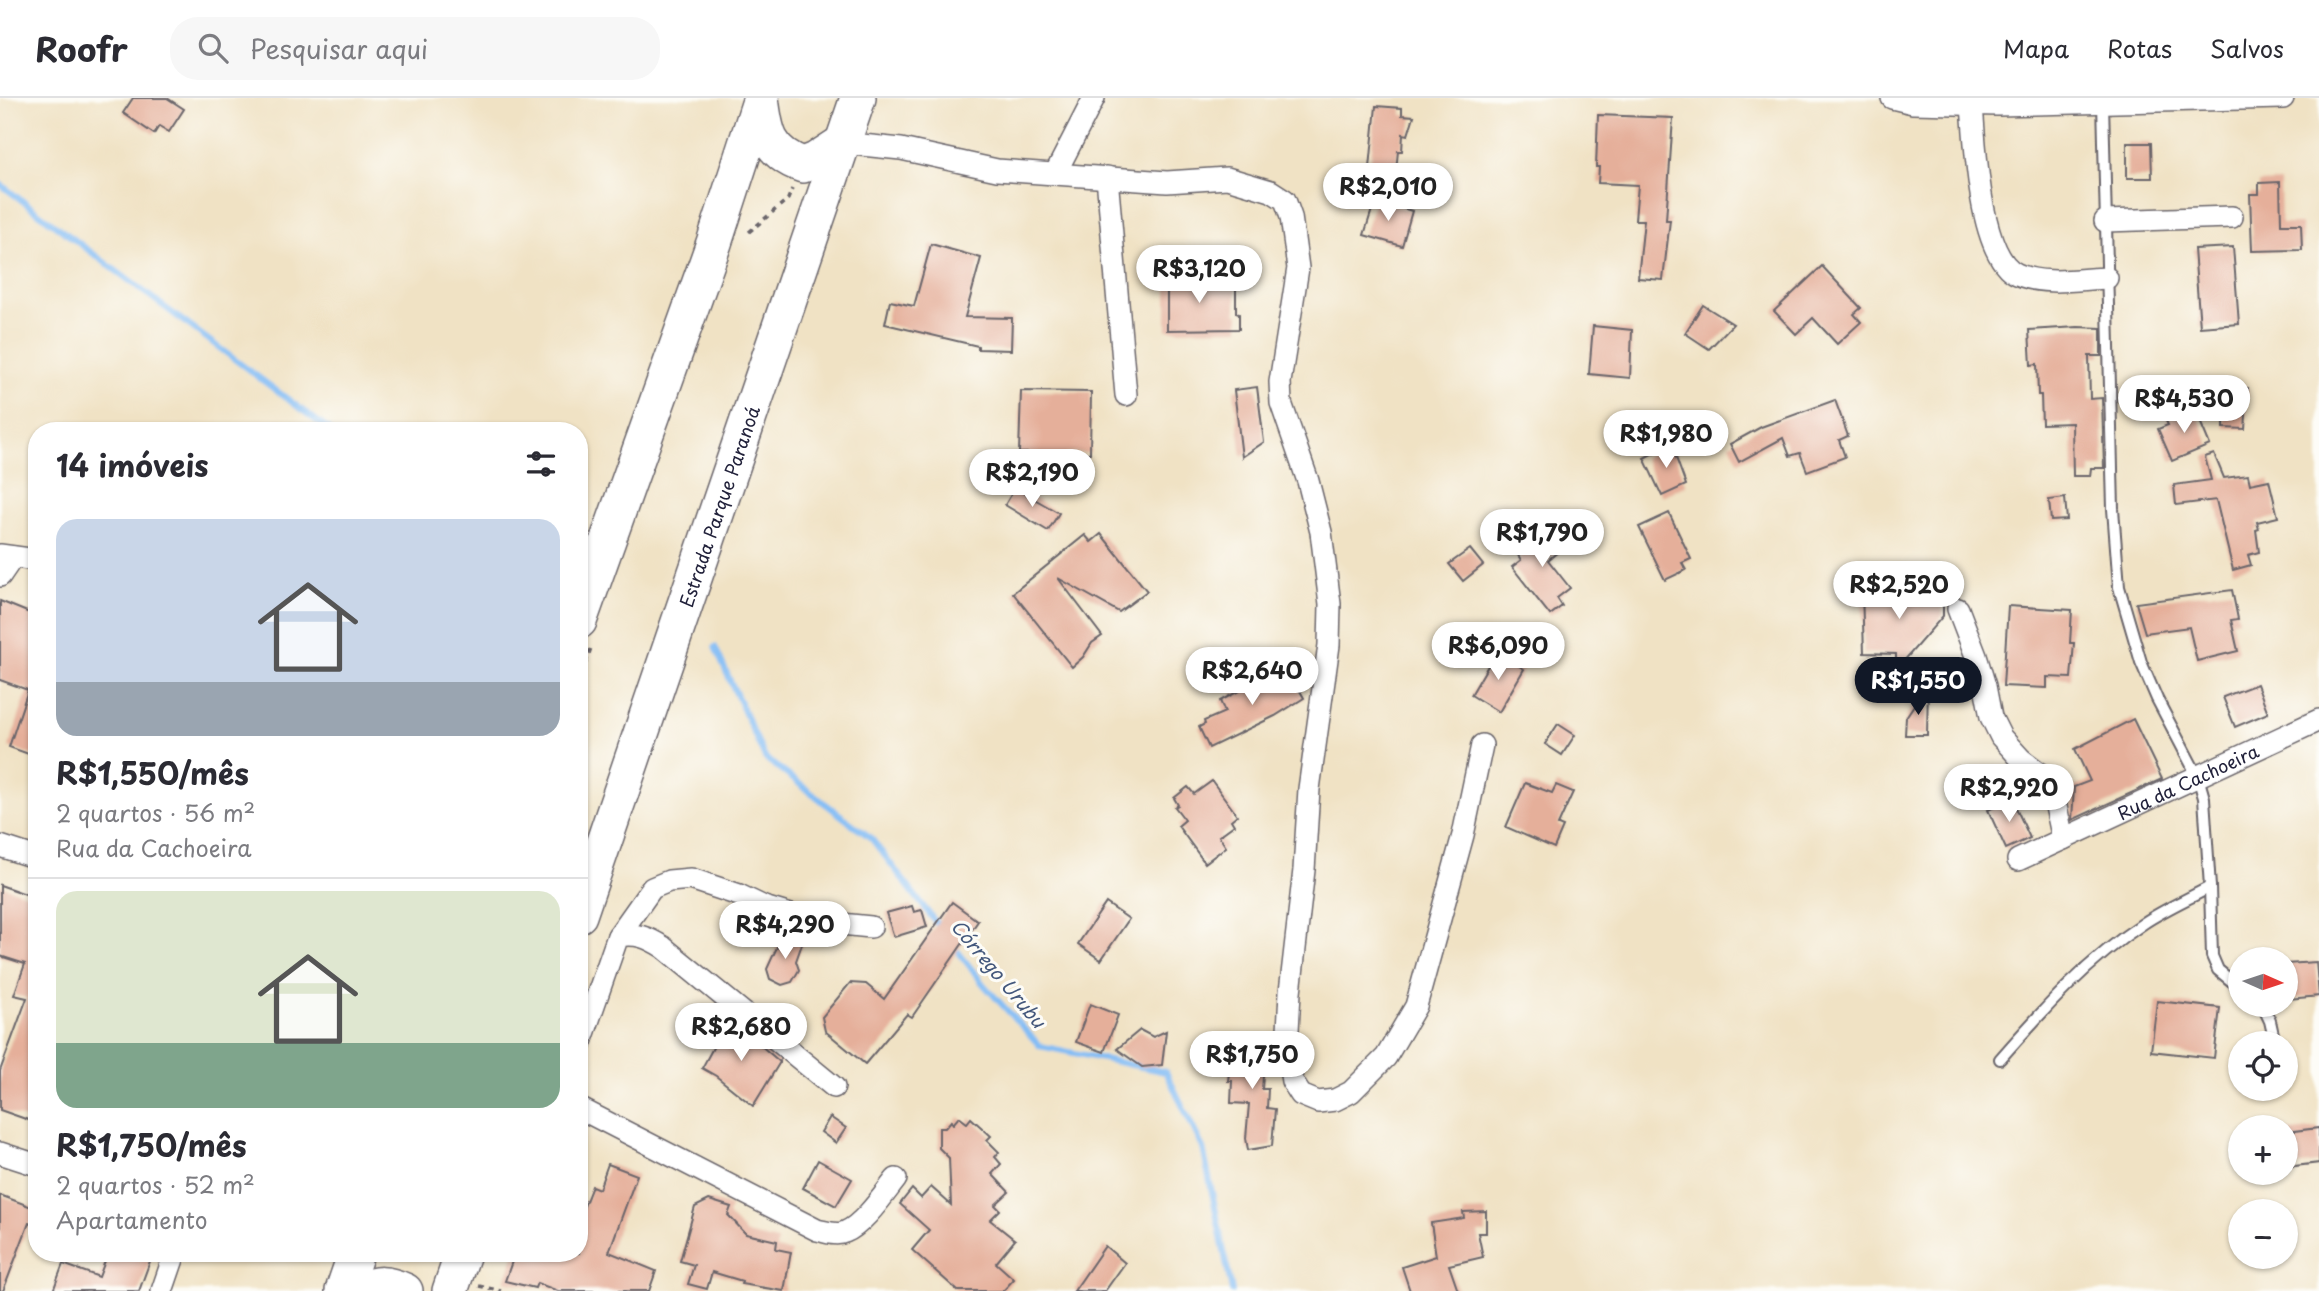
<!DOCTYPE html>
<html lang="pt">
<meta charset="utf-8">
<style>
:root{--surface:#fff;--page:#f7f7f7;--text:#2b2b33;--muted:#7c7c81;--line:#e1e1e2;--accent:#111827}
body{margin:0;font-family:"Playpen Sans",sans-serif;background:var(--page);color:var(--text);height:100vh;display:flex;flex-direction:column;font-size:26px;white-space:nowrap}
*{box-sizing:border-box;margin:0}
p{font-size:23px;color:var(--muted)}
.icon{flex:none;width:38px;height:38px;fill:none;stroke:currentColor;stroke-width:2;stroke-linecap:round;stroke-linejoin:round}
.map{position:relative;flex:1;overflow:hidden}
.drawer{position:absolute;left:28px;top:324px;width:560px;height:840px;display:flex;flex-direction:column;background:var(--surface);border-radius:28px;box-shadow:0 2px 5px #0004}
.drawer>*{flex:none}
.needle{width:46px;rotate:93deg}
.buttons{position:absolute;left:2228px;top:849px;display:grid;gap:14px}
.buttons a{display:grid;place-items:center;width:70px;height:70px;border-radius:50%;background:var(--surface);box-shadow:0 2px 5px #0004;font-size:35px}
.price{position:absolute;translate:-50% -60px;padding:0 16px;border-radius:24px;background:#fff;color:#222;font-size:23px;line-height:46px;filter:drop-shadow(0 2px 4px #0008)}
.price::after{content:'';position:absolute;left:50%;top:42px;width:21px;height:16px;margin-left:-10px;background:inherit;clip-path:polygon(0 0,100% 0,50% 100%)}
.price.current{background:var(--accent);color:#fff}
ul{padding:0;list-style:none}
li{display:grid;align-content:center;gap:14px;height:371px;padding:0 28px}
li+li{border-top:2px solid var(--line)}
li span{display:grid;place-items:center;height:217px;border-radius:21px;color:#555}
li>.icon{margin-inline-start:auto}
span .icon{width:126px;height:126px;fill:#fffc;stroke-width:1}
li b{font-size:30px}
h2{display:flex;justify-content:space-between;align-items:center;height:84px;padding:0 28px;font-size:30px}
header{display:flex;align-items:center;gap:42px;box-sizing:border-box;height:98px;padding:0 35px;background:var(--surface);border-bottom:2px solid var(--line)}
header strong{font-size:33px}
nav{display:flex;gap:38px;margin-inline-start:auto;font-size:24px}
.search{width:490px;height:63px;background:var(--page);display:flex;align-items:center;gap:18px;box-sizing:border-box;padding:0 24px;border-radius:28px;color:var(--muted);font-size:26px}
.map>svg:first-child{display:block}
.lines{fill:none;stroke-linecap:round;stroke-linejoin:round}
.stream{stroke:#84bdf5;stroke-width:6}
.building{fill:#e5af9a}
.service-casing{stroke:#6a656b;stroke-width:14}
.minor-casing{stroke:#6a656b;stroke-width:24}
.primary-casing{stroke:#6a656b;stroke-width:38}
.path{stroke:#6a656b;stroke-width:3.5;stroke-dasharray:5 5;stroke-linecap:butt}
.service{stroke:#fff;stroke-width:10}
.minor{stroke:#fff;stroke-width:21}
.primary{stroke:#fff;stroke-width:35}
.labels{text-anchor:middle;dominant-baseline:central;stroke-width:6;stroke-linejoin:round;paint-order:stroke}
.street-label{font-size:18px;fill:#22223b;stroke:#fdfcf7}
.water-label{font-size:19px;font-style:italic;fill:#44587c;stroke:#fdfcf7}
</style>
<header>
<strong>Roofr</strong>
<div class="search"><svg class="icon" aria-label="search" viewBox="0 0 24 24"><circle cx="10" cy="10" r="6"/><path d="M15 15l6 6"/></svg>Pesquisar aqui</div>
<nav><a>Mapa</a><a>Rotas</a><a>Salvos</a></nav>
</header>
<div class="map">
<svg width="2319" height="1193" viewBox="0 0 2319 1193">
<rect width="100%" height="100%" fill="#fdfcf7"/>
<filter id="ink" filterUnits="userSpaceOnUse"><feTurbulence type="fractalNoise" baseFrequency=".0143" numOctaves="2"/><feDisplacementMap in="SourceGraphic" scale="14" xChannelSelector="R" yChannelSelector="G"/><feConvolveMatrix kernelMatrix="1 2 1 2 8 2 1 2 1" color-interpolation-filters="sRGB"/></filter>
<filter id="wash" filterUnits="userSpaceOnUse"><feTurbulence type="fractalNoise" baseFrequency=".00686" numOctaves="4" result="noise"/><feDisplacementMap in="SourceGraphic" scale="28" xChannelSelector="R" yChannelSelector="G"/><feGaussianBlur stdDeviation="1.57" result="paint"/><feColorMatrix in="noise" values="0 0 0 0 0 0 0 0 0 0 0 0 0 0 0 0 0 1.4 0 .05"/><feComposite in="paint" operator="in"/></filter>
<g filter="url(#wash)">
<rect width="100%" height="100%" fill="#f0e2c4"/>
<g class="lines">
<g class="stream">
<polyline points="0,86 329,332"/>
<polyline points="715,549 765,660 871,740 940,830"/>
<polyline points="953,847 984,887 1040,948 1166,974 1203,1050 1232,1193"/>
</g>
</g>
<g id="blocks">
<g class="building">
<polygon points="133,0 167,0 184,11 169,34 159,28 154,36 123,15"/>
<polygon points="1376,8 1402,10 1402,17 1414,18 1408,37 1403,36 1402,53 1398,53 1396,73 1370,70"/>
<polygon points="1598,17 1673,20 1666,122 1670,122 1663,182 1638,180 1644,122 1635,122 1638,87 1598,85 1599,69 1596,69"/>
<polygon points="2127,45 2151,45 2152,80 2127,80"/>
<polygon points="2280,84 2281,126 2301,126 2302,152 2252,153 2250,96 2259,96 2259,85"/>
<polygon points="1375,102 1412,113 1402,148 1364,137"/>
<polygon points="931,146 981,160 965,219 1012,220 1011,252 978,251 978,248 885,226 890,203 914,208"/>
<polygon points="2233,149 2239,226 2200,229 2194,151"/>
<polygon points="1822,168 1861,210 1854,216 1861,224 1837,246 1813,220 1796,236 1774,213"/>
<polygon points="1167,176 1198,176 1198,189 1236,191 1236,215 1239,216 1239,231 1167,232"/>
<polygon points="1703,207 1733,226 1709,251 1685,235"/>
<polygon points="1593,228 1632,232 1630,280 1589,276"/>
<polygon points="2078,229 2101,230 2101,258 2089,258 2090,301 2102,300 2104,370 2091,370 2090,378 2073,378 2072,325 2042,326 2041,297 2038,297 2037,266 2031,267 2029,232"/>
<polygon points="1257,289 1264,344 1242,359 1234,292"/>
<polygon points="2225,289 2248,290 2245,331 2224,330"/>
<polygon points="1021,293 1091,294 1090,355 1066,355 1066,374 1041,374 1040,355 1019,355"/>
<polygon points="1835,302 1848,338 1839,342 1845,359 1807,373 1800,355 1790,358 1783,340 1739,364 1730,346 1761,329"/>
<polygon points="2195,311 2210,347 2172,363 2158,331 2168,327 2166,323"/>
<polygon points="1671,346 1686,387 1662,398 1644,360"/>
<polygon points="2214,356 2224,380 2248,377 2250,386 2269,382 2278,419 2257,424 2259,431 2256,432 2259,454 2248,457 2251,467 2233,472 2216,402 2176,407 2174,387 2211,382 2205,359"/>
<polygon points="1015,390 1059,415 1048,433 1005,407"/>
<polygon points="2065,400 2067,422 2051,423 2049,402"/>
<polygon points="1669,415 1691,461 1682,465 1686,472 1665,482 1639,429"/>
<polygon points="1545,426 1564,449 1548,462 1570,490 1557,500 1562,508 1550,517 1512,469 1521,462 1516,454"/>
<polygon points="1101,436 1147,493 1119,514 1058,480 1102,538 1092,545 1083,559 1072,569 1013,495 1085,437 1091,444"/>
<polygon points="1470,451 1483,467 1463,483 1449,466"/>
<polygon points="2232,492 2238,521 2231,522 2238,553 2197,563 2189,529 2145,535 2136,505"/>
<polygon points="1862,493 1943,494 1943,518 1896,572 1896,556 1864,555"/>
<polygon points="0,503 37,518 37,659 9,649 28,592 0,582"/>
<polygon points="2008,508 2072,512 2070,545 2074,545 2071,580 2047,579 2047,590 2003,588"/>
<polygon points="1496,554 1524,571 1499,614 1471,597"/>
<polygon points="1285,567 1304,600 1275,618 1209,650 1199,629 1205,626 1204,623 1225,614 1220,603 1262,581"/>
<polygon points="1928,586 1927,637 1905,637 1906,619"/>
<polygon points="2257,586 2268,615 2235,629 2223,599"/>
<polygon points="2133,621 2162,681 2072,722 2074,689 2090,683 2075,651"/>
<polygon points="1558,626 1575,637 1562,657 1545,646"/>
<polygon points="1212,683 1237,717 1231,722 1234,727 1219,738 1226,749 1205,765 1178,728 1185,722 1175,709 1178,707 1174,700 1188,689 1194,696"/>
<polygon points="1525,685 1552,695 1556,687 1573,694 1558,727 1563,729 1554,750 1506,729"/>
<polygon points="2012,701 2030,740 2006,751 1988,712"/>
<polygon points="0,787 37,800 37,1025 0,1012 0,973 27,900 14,897 25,866 0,858"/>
<polygon points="952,804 978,823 912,919 907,916 865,966 825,933 822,919 850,885 866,886 884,901"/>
<polygon points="1106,805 1129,821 1101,862 1078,846"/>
<polygon points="912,808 914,814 922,812 927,829 894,839 886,815"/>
<polygon points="783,836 803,843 796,863 799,872 792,884 782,887 770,881 767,871"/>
<polygon points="2316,864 2319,898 2289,901 2286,866"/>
<polygon points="2157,903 2220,910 2214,960 2151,953"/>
<polygon points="1090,906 1118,917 1104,954 1076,944"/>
<polygon points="728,922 738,928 780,964 753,1008 716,978 702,970"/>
<polygon points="1140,932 1153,939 1166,933 1162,967 1142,969 1117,951"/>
<polygon points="1237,938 1261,940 1260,949 1265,950 1262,991 1268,991 1267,1010 1275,1011 1272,1048 1248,1052 1246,1040 1249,1006 1231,1005 1232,983 1228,983 1230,967 1234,968"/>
<polygon points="830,1019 846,1030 836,1045 821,1034"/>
<polygon points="959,1019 967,1025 971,1020 991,1038 987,1042 999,1054 995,1059 1001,1066 992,1076 1009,1094 995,1107 1000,1112 990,1122 1015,1142 996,1165 1014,1181 1003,1193 958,1193 912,1152 929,1132 900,1106 912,1091 921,1100 931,1089 951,1107 949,1060 939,1050 939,1030 945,1030 951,1023 953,1026"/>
<polygon points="2319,1030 2319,1065 2286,1069 2286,1034"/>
<polygon points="818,1062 852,1081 836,1108 803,1090"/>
<polygon points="608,1066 637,1077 609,1154 656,1173 649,1193 558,1193 537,1185 535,1190 505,1183 515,1155 579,1155 579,1121 592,1088 599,1091"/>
<polygon points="0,1097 37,1111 33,1127 29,1125 3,1193 0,1193"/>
<polygon points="709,1102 731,1109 728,1117 746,1136 777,1143 776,1151 791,1154 784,1193 741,1186 742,1183 712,1174 707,1191 688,1186 694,1167 680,1163 695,1109"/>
<polygon points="1486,1113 1486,1135 1478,1135 1483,1159 1449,1167 1458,1193 1410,1193 1402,1169 1436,1158 1431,1125 1464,1120 1463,1114"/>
<polygon points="1105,1148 1125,1165 1105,1193 1074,1193"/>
<polygon points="108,1155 153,1155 139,1193 53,1193 63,1166 99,1179"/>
</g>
</g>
</g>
<g filter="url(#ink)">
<use href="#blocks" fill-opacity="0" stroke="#6a656b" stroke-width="2"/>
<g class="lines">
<g class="service-casing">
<g id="service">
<polyline points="2103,4 2113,411 2119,489 2141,564 2157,601 2198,679 2204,700 2210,789 2212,858 2218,872 2240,890"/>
<polyline points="2262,906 2270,923 2275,945"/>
<path d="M2000,961C2044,911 2088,862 2144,825C2165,811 2188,801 2210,789"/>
</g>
</g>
<g class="minor-casing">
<g id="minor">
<polyline points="1892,0 1913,5 1997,7 2283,0"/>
<path d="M1972,6C1975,44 1979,159 2017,176C2044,188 2079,181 2107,180"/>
<polyline points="842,45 901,51 997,72 1167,84 1227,80 1271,93 1285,102 1291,119 1298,170 1280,284 1281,305 1308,383 1321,434 1330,506 1329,547 1309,691 1304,772 1290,894 1287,952 1292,983 1301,997 1318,1004 1335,1002 1351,994 1386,959 1416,908 1463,737 1482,647"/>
<polyline points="1055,76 1094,0"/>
<polyline points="1107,79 1126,297"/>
<polyline points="2105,123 2232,119"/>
<polyline points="0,457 37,462"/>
<polyline points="0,478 13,459"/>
<polyline points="1958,511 1976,558 1985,588 1991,619 2001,639 2021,661 2042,677 2052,690 2063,741"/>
<polyline points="0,748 37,760"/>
<path id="s1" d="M2018,762L2319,622"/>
<polyline points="618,838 652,790 669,783 691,781 739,797 764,809 811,823 871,829"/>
<path d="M579,950L618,838C637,835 647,839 663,849L834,989"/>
<path d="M579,1010L817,1132C827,1134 836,1138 845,1134C863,1127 884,1096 896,1081"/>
<polyline points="0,1055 37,1067"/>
<polyline points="162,1193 175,1155"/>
</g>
</g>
<g class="primary-casing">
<g id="primary">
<path d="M761,0C765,34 768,55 803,67L816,62L842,45"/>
<polyline points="579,523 714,145 761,0"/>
<path id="s2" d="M579,817L858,0"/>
<polyline points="343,1193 356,1155"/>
<path d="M359,1193C377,1184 388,1185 405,1193"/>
<polyline points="450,1193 463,1155"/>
</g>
</g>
<g class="path">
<polyline points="749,134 788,101 792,91"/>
<polyline points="579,584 592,547"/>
<polyline points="479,1188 501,1193"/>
</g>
<use href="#service" class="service"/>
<use href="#minor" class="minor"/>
<use href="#primary" class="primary"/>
</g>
</g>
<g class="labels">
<g class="street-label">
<text stroke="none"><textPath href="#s2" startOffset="432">Estrada Parque Paranoá</textPath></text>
<text stroke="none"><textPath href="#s1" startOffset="187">Rua da Cachoeira</textPath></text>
</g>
<g class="water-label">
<text transform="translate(999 875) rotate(50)">Córrego Urubu</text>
</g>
</g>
</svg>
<div class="buttons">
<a><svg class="needle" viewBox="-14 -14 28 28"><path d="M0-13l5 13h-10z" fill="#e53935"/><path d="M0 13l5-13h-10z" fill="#7c7c81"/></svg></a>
<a><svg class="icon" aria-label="locate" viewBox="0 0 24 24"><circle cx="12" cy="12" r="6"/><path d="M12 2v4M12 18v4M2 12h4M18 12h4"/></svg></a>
<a>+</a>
<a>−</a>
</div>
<b class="price" style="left:1388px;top:125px">R$2,010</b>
<b class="price" style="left:1199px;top:207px">R$3,120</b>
<b class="price" style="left:2184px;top:337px">R$4,530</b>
<b class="price" style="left:1666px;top:372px">R$1,980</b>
<b class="price" style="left:1032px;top:411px">R$2,190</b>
<b class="price" style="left:1542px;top:471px">R$1,790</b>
<b class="price" style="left:1899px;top:523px">R$2,520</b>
<b class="price" style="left:1498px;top:584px">R$6,090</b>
<b class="price" style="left:1252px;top:609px">R$2,640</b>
<b class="price current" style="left:1918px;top:619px">R$1,550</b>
<b class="price" style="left:2009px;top:726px">R$2,920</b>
<b class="price" style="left:785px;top:863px">R$4,290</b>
<b class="price" style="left:741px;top:965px">R$2,680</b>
<b class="price" style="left:1252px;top:993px">R$1,750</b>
<section class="drawer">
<h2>14 imóveis<svg class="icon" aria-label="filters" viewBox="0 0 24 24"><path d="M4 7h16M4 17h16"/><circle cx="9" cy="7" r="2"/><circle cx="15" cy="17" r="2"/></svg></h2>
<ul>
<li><span style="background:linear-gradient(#c9d6e8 75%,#9aa5b1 0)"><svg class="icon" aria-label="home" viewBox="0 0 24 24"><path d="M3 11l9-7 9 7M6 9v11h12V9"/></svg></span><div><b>R$1,550/mês</b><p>2 quartos · 56 m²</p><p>Rua da Cachoeira</p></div></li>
<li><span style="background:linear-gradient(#dfe7d0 70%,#7fa58c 0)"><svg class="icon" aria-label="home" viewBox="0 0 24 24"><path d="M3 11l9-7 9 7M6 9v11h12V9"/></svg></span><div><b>R$1,750/mês</b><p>2 quartos · 52 m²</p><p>Apartamento</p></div></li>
</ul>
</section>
</div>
